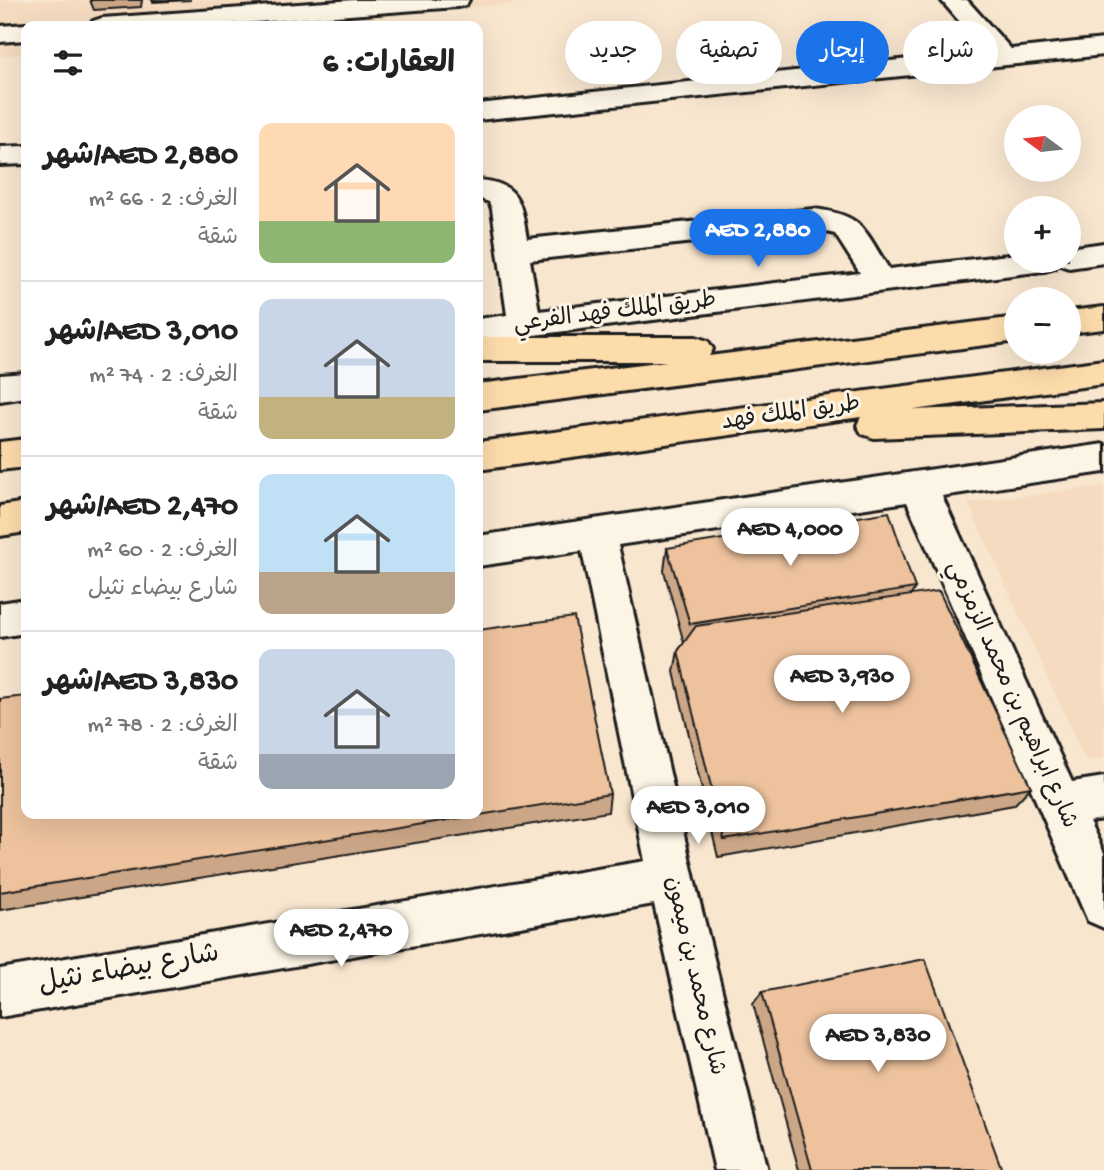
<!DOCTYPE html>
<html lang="ar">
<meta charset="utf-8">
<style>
:root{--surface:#fff;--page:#f2f2f2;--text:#222;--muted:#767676;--line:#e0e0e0;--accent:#1a73e8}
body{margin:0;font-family:"Gochi Hand","Playpen Sans Arabic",sans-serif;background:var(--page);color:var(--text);direction:rtl;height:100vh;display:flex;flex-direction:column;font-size:26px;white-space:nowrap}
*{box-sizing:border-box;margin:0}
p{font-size:23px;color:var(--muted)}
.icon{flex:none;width:38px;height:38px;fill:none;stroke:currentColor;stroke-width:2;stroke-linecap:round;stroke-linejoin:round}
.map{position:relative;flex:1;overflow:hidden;direction:ltr}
.panel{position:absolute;left:21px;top:21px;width:462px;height:798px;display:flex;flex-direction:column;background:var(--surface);border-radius:14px;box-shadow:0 7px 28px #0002;direction:rtl}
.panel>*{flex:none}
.hud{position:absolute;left:504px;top:21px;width:494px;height:63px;direction:rtl;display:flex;gap:14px}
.needle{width:46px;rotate:285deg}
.buttons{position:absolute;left:1004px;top:105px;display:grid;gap:14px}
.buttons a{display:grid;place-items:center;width:77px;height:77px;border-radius:50%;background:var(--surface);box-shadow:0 7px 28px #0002;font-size:35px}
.price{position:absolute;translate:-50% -60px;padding:0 16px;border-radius:24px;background:#fff;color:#222;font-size:23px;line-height:46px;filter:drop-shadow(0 2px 4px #0008)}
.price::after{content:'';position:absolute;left:50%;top:42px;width:21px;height:16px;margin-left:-10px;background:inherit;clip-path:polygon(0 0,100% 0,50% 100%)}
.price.selected{background:var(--accent);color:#fff}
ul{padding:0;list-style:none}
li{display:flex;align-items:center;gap:21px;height:175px;padding:0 28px}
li+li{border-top:2px solid var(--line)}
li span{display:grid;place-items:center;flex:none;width:196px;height:140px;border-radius:14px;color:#555}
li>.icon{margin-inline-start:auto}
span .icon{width:84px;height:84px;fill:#fffc;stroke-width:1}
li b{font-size:30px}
h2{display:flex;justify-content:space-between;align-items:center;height:84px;padding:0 28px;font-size:30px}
.pill{padding:0 24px;border-radius:32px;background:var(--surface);box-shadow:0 7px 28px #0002;font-size:24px;line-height:63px}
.pill.selected{background:var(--accent);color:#fff}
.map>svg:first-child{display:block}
.built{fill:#f5dbc0}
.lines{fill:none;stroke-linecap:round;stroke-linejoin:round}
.minor-casing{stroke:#1c1c1c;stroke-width:6}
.highway-casing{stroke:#1c1c1c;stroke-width:6}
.minor{fill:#fcf5e5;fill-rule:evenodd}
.highway{fill:#fddcac;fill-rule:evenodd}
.wall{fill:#cca787;stroke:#1c1c1c;stroke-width:2}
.building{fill:#edc29d;stroke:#1c1c1c;stroke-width:2}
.labels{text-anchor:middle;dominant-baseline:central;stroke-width:6;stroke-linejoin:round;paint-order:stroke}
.street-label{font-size:23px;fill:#1c1c1c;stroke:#fcf5e5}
.near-street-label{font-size:28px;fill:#1c1c1c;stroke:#fcf5e5}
</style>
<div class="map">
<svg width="1104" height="1170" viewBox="0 0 1104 1170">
<rect width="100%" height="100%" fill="#f8e6cf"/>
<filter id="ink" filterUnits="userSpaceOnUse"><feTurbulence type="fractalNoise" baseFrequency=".0143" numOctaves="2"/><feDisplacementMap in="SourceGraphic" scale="14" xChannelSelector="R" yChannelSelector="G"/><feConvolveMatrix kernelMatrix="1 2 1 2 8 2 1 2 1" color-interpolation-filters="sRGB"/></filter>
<g filter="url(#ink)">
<g class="built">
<polygon points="0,0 547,0 291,26 26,26 26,53 0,56"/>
<polygon points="1104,486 1104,758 1086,761 968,503"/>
</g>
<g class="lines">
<g class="minor-casing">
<g id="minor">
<polygon points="354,0 469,0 466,5 457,7 202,26 89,26 93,21 102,18"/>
<polygon points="941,0 967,0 1011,49 1104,39 1104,55 478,120 478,104 985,51"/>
<polygon points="26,24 34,26 26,26 26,40 0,42 0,26"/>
<polygon points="26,146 26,164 0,165 0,147"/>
<path d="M478,180C520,183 521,203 527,239L814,209C864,215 864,230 889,269L1017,254V261H1069V248L1104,243V263L1069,268L1057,264L1055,268L1044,271L478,342V319L507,315L492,209L489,202L478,198ZM814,229L835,234L860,273L539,311L530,260Z"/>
<polygon points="26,373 26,397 0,401 0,375"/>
<polygon points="1104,444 1104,472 942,496 1072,782 1104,777 1104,819 1089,821 1104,853 1104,928 1088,921 907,502 618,545 694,879 767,1170 715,1170 654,904 0,1017 0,969 645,861 582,551 478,566 478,536"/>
<polygon points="26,599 26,633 0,637 0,603"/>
</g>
</g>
<g class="highway-casing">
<g id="highway">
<polygon points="1104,307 1104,329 1069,333 1069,311"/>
<polygon points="1017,317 1017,341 478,410 478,384 667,361 478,361 478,337 696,337 708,341 713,349 709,356"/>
<polygon points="1104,360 1104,384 913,410 1104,403 1104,429 874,438 862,434 857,425 861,417 478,470 478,442"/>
<polygon points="26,439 26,467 0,470 0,442"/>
<polygon points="26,502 26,532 0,536 0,506"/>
</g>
</g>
<use href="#minor" class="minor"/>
<use href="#highway" class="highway"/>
</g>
<g class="wall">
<polygon points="90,0 142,0 141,7 94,10"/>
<polygon points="152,0 191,0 153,2"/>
<polygon points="667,548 915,588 911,595 1031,787 1014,805 718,857 674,672 678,651 684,643 664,571"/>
<polygon points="0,699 610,794 608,812 0,910"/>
<polygon points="762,992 1002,1170 799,1170 753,1004"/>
</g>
<g class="building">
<polygon points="889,512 915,588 690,624 667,548"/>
<polygon points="939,591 1031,787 724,840 678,651 696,626"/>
<polygon points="574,617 610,794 0,892 0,699 26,696 26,814 478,814 478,630"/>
<polygon points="925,959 1002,1170 812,1170 762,992"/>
</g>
</g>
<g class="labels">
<g class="street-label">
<text transform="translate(615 313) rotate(-7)">طريق الملك فهد الفرعي</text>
<text transform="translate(791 414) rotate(-8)">طريق الملك فهد</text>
<text transform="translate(1011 695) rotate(66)">شارع ابراهيم بن محمد الزمزمي</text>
<text transform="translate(694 976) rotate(77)">شارع محمد بن ميمون</text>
</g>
<g class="near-street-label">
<text transform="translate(129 970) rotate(-10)">شارع بيضاء نثيل</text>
</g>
</g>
</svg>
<div class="buttons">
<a><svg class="needle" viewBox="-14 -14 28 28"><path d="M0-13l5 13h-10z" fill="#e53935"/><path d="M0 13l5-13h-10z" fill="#767676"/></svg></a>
<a>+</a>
<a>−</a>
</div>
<b class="price selected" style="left:758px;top:269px">AED 2,880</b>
<b class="price" style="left:790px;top:568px">AED 4,000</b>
<b class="price" style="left:842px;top:715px">AED 3,930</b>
<b class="price" style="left:698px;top:846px">AED 3,010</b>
<b class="price" style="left:341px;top:969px">AED 2,470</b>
<b class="price" style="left:878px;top:1074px">AED 3,830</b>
<div class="hud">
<a class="pill">شراء</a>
<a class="pill selected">إيجار</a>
<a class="pill">تصفية</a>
<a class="pill">جديد</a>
</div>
<section class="panel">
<h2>العقارات: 6<svg class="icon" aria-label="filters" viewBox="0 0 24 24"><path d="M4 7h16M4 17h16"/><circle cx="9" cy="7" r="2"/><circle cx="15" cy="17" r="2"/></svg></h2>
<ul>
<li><span style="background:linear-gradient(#ffd9b3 70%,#8fb573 0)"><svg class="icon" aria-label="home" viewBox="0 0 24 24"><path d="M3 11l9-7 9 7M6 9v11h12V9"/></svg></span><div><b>AED 2,880/شهر</b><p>الغرف: 2 · 66 m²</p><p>شقة</p></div></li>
<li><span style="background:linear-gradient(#c9d6e8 70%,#c2b280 0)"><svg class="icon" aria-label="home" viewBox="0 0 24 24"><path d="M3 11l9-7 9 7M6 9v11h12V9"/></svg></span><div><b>AED 3,010/شهر</b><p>الغرف: 2 · 74 m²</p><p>شقة</p></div></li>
<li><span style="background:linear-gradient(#bfe0f5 70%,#b9a48a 0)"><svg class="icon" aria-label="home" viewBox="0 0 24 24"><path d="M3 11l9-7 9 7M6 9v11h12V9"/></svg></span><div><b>AED 2,470/شهر</b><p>الغرف: 2 · 60 m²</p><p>شارع بيضاء نثيل</p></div></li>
<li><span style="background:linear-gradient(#c9d6e8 75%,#9aa5b1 0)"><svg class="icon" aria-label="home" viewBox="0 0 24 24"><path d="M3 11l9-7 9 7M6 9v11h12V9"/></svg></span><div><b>AED 3,830/شهر</b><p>الغرف: 2 · 78 m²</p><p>شقة</p></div></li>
</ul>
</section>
</div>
